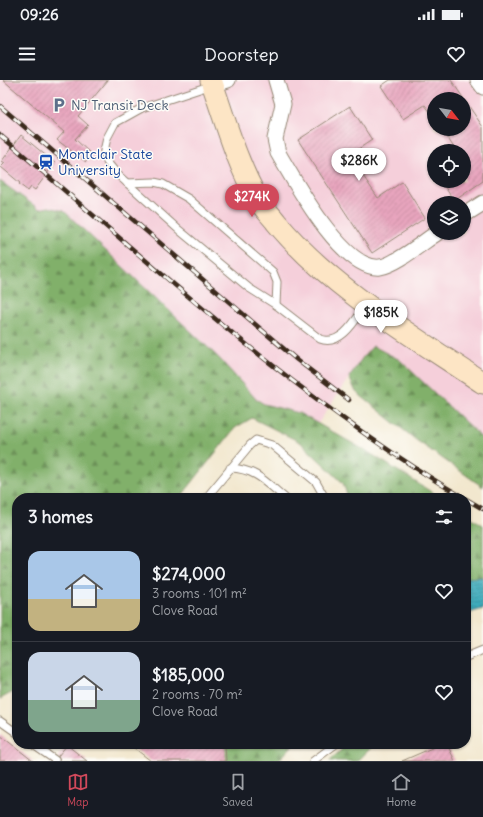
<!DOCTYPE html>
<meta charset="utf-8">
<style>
:root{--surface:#171b24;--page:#20242c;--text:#f1f3f6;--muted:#9ea1a6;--line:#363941;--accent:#d1495b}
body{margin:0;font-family:Delius,sans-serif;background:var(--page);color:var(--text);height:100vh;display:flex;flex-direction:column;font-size:15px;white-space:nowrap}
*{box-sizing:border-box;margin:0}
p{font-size:13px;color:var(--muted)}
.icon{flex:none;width:22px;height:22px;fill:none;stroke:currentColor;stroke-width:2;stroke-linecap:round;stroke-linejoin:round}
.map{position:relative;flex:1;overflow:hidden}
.drawer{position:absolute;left:12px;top:413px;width:459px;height:256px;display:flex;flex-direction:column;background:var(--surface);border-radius:16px;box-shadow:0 1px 3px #0004}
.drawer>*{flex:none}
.needle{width:26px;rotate:121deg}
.fabs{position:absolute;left:427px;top:12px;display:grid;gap:8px}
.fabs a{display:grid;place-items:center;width:44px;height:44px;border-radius:50%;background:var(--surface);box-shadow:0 1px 3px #0004;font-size:20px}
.price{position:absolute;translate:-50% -34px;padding:0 9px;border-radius:14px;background:#fff;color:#222;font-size:13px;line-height:26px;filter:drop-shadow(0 1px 2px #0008)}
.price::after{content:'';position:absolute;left:50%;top:24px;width:12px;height:9px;margin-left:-6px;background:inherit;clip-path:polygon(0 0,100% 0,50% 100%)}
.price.selected{background:var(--accent);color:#fff}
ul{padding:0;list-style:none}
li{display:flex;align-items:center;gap:12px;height:100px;padding:0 16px}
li+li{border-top:1px solid var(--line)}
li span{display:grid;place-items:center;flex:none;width:112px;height:80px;border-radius:12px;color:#555}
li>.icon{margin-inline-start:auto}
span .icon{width:48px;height:48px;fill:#fffc;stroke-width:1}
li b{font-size:17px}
h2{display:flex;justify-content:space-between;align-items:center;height:48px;padding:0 16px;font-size:17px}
.status{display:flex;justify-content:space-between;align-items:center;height:28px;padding:0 20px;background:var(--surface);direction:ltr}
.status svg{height:11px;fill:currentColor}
header{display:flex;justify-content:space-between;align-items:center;height:52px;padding:0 16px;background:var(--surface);font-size:18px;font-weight:600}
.dock{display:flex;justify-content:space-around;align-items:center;height:56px;border-top:1px solid var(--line);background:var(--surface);font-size:11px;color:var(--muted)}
.dock a{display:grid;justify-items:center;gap:2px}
.dock .selected{color:var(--accent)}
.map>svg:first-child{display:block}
.built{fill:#f5cfda;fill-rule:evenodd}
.forest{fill:url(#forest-firs);stroke:#5e6d44}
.water{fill:url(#water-rules);stroke:#3c6a6d}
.building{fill:url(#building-hatch)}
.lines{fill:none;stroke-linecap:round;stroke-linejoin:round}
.lane-casing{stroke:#968876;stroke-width:9}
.street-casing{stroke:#968876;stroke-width:17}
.secondary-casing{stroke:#968876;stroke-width:23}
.lane{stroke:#fff;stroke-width:7}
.street{stroke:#fff;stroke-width:15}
.secondary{stroke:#fde5c5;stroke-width:21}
.rail-casing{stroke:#3b2a1e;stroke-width:4.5}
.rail{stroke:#fdfcf7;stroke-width:3;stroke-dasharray:9;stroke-linecap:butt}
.labels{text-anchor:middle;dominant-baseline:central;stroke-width:3;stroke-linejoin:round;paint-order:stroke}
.service-label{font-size:14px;fill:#4e5e75;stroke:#fdfcf7;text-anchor:start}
.transit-label{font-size:14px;fill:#164399;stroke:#fdfcf7;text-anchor:start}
</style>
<div class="status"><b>09:26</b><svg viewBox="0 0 49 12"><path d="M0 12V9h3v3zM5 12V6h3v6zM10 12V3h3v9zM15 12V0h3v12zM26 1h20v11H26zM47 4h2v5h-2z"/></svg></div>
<header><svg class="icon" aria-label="menu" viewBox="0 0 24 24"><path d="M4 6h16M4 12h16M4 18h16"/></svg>Doorstep<svg class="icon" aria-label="heart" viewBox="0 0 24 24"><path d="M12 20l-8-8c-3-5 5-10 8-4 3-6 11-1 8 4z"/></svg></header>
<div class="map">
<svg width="483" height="681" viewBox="0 0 483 681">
<defs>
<pattern id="forest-firs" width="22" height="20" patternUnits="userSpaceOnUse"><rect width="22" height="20" fill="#81b06a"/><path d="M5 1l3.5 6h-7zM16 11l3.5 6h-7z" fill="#6b8f57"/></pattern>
<pattern id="water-rules" width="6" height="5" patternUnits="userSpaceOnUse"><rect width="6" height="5" fill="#3eabbc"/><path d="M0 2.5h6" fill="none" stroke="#358b98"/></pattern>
<pattern id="building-hatch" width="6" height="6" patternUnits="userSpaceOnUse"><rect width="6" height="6" fill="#e8a5be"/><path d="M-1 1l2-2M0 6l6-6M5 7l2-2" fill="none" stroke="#bd879a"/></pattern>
</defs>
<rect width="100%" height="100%" fill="#fdfcf7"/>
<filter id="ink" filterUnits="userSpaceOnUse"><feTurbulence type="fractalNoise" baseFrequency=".025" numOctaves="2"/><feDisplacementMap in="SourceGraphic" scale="8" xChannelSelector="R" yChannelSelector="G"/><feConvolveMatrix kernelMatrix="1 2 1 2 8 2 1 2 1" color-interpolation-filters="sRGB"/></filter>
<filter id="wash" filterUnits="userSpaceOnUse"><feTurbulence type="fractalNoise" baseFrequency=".012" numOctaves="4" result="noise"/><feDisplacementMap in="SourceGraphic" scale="16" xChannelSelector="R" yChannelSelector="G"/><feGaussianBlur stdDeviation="0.9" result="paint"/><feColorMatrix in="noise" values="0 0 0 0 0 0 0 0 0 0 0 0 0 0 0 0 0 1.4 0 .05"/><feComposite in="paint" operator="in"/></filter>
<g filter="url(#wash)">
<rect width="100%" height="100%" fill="#f2e7ce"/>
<path class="built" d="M0,0H483V359L400,280L373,266L363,277L311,354L264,324L0,424ZM434,19H464V49H434ZM434,71H464V101H434ZM434,123H464V153H434Z"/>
<g class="forest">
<polygon points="0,101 39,129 49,127 64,131 218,277 256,319 264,324 299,333 368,372 441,418 348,418 343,403 300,362 252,338 235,348 180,418 17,418 17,610 0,619"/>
<polygon points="373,266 400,280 483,359 483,407 416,360 356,312 349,297 363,277"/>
<polygon points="466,434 483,445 483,497 466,498"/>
<polygon points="225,664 294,664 278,681 226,681"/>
<polygon points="348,664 375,664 358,681 329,681"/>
</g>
<polygon class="water" points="483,497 483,529 466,534 466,498"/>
<g id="blocks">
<g class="building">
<polygon points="3,0 108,0 78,36 88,45 75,59 91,74 86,82 57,60 64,52"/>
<polygon points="390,0 451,0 483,47 483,101 454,121 441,101 464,101 464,71 456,71 442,49 464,49 464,19 434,19 434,37 425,25 403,39 381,6"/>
<polygon points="350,26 372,60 349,75 378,118 402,102 425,138 372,173 298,60"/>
<polygon points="21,55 55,83 35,110 31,107 28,111 19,104 20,103 1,87 5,83 2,81"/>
<polygon points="0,655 33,681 0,681"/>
<polygon points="129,664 225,664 226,681 151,681"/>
<polygon points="441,664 447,664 455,681 402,681"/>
<polygon points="67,665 87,681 60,681 58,676"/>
</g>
</g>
</g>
<g filter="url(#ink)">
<use href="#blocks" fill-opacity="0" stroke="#968876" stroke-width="1"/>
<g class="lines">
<g class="lane-casing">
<g id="lane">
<path d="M212,5L142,28L115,43L107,58L104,71L107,82L117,94L179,150L249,208L276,225L320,259C341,267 356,239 366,225"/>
<polyline points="127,103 154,102 163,104 189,119 273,192 277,202 276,225"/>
<path d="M230,388C256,389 266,402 285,418"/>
<polyline points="206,418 250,365 256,360 272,365 316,402 325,418"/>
<polyline points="466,577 483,570"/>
<polyline points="0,641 17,653"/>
<polyline points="32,664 55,680"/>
<polyline points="313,681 336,664"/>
</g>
</g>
<g class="street-casing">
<g id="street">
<path d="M276,0L283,24L275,59L278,73C295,102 343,191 380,187C396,185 423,162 437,153"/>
<polyline points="478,0 483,7"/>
<polyline points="213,5 228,0"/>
<polyline points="464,135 483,123"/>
</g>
</g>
<g class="secondary-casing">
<path id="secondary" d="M211,0C225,40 236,81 257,118C262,127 270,134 276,142C329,207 413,256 483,303"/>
</g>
<use href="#lane" class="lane"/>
<use href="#street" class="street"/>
<use href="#secondary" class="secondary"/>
<g class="rail-casing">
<g id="rail">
<polyline points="0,26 297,280 349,320"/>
<path d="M0,55C149,182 295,318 464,418"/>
<polyline points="466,419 483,429"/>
</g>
</g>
<use href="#rail" class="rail"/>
</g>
</g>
<defs>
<g id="parking-bare" transform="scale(1.2)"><path d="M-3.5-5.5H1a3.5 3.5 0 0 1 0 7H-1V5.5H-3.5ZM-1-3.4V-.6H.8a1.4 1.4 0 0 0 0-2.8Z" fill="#5c6f8a" stroke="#fdfcf7" stroke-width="2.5" paint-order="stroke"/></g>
<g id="station-bare" transform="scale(1.2)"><path d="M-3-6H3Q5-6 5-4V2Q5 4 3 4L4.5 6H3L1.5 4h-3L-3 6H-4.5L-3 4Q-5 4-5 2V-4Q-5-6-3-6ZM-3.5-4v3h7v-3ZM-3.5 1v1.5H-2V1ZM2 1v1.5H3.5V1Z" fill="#1a4fb4" stroke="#fdfcf7" stroke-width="2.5" paint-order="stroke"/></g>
</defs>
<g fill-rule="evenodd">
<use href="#parking-bare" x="59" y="25"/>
<use href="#station-bare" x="46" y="82"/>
</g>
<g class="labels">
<g class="service-label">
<text x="71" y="25">NJ Transit Deck</text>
</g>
<g class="transit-label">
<text x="58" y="74">Montclair State<tspan x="58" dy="16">University</tspan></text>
</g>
</g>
</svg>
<div class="fabs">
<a><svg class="needle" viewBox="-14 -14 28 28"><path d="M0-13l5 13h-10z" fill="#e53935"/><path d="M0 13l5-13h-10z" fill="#9ea1a6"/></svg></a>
<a><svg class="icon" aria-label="locate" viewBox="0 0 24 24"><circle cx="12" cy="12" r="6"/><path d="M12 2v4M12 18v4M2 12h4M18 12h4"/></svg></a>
<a><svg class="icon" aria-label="layers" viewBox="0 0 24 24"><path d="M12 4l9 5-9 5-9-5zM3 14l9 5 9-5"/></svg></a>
</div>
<b class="price" style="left:359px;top:102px">$286K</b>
<b class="price selected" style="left:252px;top:138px">$274K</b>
<b class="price" style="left:381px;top:254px">$185K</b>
<section class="drawer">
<h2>3 homes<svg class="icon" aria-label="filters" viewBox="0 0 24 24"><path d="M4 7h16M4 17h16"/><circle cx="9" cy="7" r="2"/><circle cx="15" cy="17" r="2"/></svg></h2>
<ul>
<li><span style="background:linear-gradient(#a9c7e8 60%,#c2b280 0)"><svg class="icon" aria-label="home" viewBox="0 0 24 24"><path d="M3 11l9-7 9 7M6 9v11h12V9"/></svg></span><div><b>$274,000</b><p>3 rooms · 101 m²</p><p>Clove Road</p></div><svg class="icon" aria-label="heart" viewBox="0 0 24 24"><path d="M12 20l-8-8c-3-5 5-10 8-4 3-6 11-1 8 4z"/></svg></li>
<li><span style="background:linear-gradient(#c9d6e8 60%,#7fa58c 0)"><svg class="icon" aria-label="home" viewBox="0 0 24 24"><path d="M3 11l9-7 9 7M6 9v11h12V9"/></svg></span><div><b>$185,000</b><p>2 rooms · 70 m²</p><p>Clove Road</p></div><svg class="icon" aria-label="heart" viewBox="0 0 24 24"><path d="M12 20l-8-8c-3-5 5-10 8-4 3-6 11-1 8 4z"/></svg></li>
</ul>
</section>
</div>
<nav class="dock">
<a class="selected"><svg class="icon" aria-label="map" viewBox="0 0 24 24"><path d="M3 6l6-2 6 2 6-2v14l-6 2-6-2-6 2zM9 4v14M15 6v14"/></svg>Map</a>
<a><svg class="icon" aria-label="saved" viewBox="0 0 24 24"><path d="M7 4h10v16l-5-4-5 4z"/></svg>Saved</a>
<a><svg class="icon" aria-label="home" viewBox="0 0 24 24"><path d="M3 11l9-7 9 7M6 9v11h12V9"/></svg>Home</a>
</nav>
